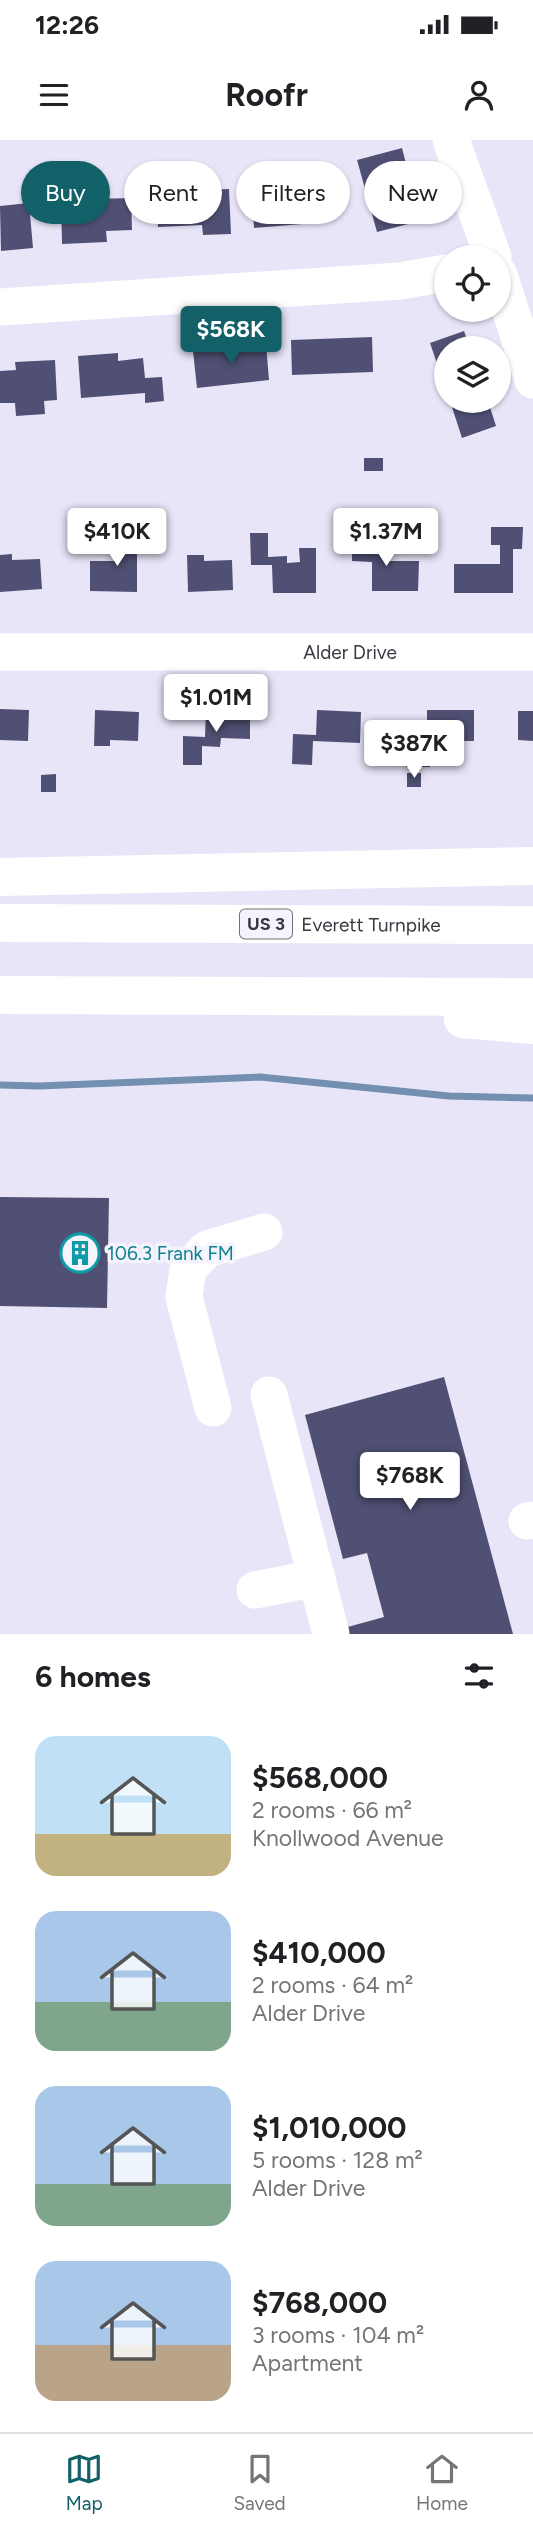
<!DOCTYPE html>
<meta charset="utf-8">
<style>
:root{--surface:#fff;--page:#f2f2f2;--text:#202124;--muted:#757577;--line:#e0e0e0;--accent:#126169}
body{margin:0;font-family:Figtree,sans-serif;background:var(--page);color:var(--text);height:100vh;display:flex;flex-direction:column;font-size:26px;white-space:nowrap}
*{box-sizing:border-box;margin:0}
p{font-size:23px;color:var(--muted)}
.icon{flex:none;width:38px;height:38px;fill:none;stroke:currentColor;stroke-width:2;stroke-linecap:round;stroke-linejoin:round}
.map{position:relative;height:1494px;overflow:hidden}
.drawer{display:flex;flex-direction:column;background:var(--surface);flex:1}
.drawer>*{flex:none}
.banner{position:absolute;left:21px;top:21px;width:492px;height:63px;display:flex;gap:14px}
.tools{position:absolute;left:434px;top:105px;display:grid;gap:14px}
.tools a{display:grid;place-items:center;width:77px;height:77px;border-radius:50%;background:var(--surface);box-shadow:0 2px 5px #0004;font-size:35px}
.price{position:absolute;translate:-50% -60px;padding:0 16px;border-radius:7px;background:#fff;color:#222;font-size:23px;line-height:46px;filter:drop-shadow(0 2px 4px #0008)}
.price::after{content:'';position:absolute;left:50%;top:42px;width:21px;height:16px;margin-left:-10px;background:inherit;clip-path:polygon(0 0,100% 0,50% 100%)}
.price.on{background:var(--accent);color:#fff}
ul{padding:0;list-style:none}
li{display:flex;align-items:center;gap:21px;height:175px;padding:0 35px}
li span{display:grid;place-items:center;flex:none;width:196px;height:140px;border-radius:21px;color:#555}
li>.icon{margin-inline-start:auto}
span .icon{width:84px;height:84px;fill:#fffc;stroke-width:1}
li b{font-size:30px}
h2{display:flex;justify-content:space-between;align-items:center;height:84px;padding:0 35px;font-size:30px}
.tag{padding:0 24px;border-radius:32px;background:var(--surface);box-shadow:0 2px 5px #0004;font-size:24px;line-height:63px}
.tag.on{background:var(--accent);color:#fff}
.status{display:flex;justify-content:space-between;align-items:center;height:49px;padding:0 35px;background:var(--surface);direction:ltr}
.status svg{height:19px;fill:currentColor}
header{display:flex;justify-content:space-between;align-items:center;height:91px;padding:0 35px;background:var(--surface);font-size:32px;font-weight:700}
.menu{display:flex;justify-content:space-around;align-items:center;height:98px;border-top:2px solid var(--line);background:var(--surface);font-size:19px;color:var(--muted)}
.menu a{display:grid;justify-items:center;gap:4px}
.menu .on{color:var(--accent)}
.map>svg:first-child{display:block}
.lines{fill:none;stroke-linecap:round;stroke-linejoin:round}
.stream{stroke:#7390b0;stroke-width:7}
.building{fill:#505074}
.minor{stroke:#fff;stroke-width:37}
.highway{stroke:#fff;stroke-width:38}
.labels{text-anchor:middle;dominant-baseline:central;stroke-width:7;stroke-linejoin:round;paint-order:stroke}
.shield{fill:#f5f4fc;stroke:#717078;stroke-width:2}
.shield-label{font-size:18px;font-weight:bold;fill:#39373f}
.street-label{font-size:19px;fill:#39373f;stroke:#f5f4fc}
.culture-label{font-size:19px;fill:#0d838f;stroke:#f5f4fc;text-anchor:start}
</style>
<div class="status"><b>12:26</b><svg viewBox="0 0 49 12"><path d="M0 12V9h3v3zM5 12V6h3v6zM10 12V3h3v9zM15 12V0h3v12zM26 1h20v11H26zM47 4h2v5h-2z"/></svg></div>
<header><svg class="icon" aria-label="menu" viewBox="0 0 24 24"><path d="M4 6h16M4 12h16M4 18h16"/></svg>Roofr<svg class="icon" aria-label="person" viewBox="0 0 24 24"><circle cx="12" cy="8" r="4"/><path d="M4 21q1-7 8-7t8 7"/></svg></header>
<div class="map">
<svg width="533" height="1494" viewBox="0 0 533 1494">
<rect width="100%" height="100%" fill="#e9e5f9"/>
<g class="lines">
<polyline class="stream" points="0,945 39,946 260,937 449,956 533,958"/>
</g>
<g class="building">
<polygon points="402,8 410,39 401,42 412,83 377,92 357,20"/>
<polygon points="270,35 271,48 324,44 327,76 302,78 302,84 254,88 251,36"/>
<polygon points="200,38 201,50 229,49 231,94 203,95 202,85 158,87 156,55 177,54 177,39"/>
<polygon points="131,58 132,90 106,91 107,102 62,104 61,60"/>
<polygon points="29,63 33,108 1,111 0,66"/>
<polygon points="464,191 470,208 446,208 446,250 430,203"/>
<polygon points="372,197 373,232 292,235 291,200"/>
<polygon points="266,204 269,240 197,248 193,211"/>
<polygon points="118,213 118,221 143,218 145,238 162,237 164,261 145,263 145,253 81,258 78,216"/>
<polygon points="55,220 57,260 44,261 45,274 16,276 15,263 0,263 0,231 16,230 15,222"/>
<polygon points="450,261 488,261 496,286 462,298"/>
<rect x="364" y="318" width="19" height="13"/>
<polygon points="491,387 523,387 522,409 513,409 513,453 454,453 454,424 500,424 500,405 491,405"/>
<polygon points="250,393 268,393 268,417 287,416 287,423 300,422 299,408 316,408 316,453 273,453 272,425 251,425"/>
<polygon points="116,394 137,394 137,452 90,451 90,421 116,421"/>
<polygon points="352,394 369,394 369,413 390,414 390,421 419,421 418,451 372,451 372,422 352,421"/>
<polygon points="12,414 12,420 40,419 42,449 0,452 0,415"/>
<polygon points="187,415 204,415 204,421 232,420 233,450 188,452"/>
<polygon points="0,569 29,570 28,601 0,600"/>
<polygon points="95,570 139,572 138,601 110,600 110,606 94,606"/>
<polygon points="317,570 361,572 360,603 313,601 312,625 292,624 293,594 316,595"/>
<polygon points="427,570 474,570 474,601 444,601 444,608 430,608 430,627 406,627 406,595 427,595"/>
<polygon points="206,571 250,572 250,599 221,598 220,607 202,606 202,625 183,625 183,596 205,597"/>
<polygon points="518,571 533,571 533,601 518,600"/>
<rect x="407" y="633" width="14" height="14"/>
<polygon points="56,634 56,652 41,652 41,635"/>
<polygon points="0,1057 109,1058 107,1168 0,1166"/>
<polygon points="444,1237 513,1494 346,1494 344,1488 384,1477 367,1413 343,1419 305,1275"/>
</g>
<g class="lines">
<g class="minor">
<polyline points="451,0 493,117"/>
<polyline points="499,135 533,240"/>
<polyline points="0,167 400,141 446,133"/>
<path id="s1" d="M0,512H533"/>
<polyline points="269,1255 331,1494"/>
<polyline points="213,1268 184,1157 188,1129 207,1109 264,1092"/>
<polyline points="527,1381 533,1380"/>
<polyline points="255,1450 317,1438"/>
</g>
<g class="highway">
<polyline points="0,737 533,726"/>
<path id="s2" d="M0,783L533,785"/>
<polyline points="0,855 533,857"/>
<polyline points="463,879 533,885"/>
</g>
</g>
<defs>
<g id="building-ring" transform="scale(2.0125)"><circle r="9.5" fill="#f5f4fc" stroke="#0f9aa8" stroke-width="1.5"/><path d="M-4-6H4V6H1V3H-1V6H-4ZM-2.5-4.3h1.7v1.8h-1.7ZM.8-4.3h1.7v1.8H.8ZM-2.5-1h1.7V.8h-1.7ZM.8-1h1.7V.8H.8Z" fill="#0f9aa8"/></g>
</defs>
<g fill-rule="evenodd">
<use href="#building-ring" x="80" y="1113"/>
</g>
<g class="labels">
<rect class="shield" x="240" y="769.5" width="52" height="29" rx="5"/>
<g class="shield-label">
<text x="266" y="784">US 3</text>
</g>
<g class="street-label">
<text stroke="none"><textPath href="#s1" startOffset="350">Alder Drive</textPath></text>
<text stroke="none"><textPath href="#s2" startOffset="371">Everett Turnpike</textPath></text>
</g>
<g class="culture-label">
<text x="107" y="1113">106.3 Frank FM</text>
</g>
</g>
</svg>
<div class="tools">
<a><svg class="icon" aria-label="locate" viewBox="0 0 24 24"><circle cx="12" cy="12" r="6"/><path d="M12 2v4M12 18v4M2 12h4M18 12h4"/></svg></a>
<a><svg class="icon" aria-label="layers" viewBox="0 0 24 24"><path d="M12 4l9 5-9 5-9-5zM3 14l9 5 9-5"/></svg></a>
</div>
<b class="price on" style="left:231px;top:226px">$568K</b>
<b class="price" style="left:117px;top:428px">$410K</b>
<b class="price" style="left:386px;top:428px">$1.37M</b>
<b class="price" style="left:216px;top:594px">$1.01M</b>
<b class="price" style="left:414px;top:640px">$387K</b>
<b class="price" style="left:410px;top:1372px">$768K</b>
<div class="banner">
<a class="tag on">Buy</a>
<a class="tag">Rent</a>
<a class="tag">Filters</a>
<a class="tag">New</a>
</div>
</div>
<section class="drawer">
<h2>6 homes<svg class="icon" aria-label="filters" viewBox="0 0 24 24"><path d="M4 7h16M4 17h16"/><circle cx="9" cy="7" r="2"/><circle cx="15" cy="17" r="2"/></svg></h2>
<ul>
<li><span style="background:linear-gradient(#bfe0f5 70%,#c2b280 0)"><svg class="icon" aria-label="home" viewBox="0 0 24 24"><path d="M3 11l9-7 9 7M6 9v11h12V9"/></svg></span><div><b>$568,000</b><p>2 rooms · 66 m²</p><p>Knollwood Avenue</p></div></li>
<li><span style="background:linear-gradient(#a9c7e8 65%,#7fa58c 0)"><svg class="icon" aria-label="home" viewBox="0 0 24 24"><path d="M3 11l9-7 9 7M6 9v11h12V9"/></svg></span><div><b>$410,000</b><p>2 rooms · 64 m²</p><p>Alder Drive</p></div></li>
<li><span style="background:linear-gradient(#a9c7e8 70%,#7fa58c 0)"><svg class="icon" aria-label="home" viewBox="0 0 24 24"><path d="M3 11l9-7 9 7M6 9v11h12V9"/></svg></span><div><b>$1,010,000</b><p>5 rooms · 128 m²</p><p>Alder Drive</p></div></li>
<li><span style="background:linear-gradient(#a9c7e8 60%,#b9a48a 0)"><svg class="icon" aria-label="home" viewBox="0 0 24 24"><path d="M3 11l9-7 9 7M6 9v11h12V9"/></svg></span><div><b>$768,000</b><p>3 rooms · 104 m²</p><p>Apartment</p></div></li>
</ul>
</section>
<nav class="menu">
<a class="on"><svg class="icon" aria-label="map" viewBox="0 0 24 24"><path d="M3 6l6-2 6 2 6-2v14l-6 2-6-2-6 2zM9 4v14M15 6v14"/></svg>Map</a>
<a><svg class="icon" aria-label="saved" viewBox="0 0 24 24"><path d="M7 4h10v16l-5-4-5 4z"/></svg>Saved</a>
<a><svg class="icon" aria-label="home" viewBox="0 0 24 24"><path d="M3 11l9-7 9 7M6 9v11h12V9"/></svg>Home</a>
</nav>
